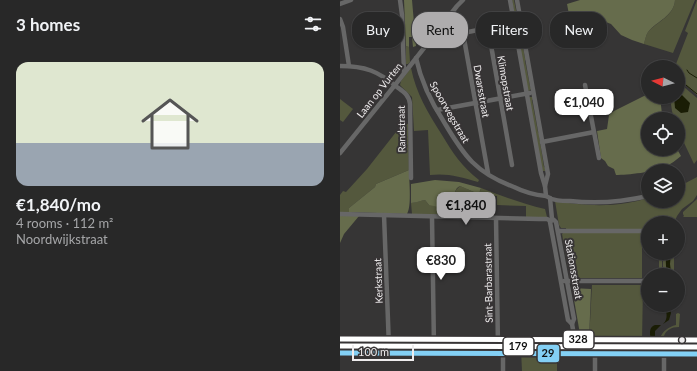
<!DOCTYPE html>
<meta charset="utf-8">
<style>
:root{--surface:#282828;--page:#303030;--text:#f1f3f6;--muted:#a5a6a8;--line:#444445;--accent:#aeacad}
body{margin:0;font-family:Lato,sans-serif;background:var(--page);color:var(--text);height:100vh;display:flex;flex-direction:column;font-size:15px;white-space:nowrap}
*{box-sizing:border-box;margin:0}
p{font-size:13px;color:var(--muted)}
.icon{flex:none;width:22px;height:22px;fill:none;stroke:currentColor;stroke-width:2;stroke-linecap:round;stroke-linejoin:round}
.map{position:relative;flex:1;overflow:hidden}
.side{display:flex;flex-direction:column;background:var(--surface);width:340px}
.side>*{flex:none}
.top-card{position:absolute;left:12px;top:12px;width:285px;height:36px;display:flex;gap:8px}
.needle{width:26px;rotate:276deg}
.fabs{position:absolute;left:301px;top:60px;display:grid;gap:8px}
.fabs a{display:grid;place-items:center;width:44px;height:44px;border-radius:50%;background:var(--surface);box-shadow:0 1px 3px #0004,0 0 0 1px var(--line);font-size:20px}
.scale{position:absolute;left:12px;bottom:10px;width:62px;box-sizing:border-box;padding-left:4px;border:2px solid #eeeced;border-top:0;font-size:11px;line-height:14px;white-space:nowrap;color:#eeeced;-webkit-text-stroke:3px #373435;paint-order:stroke}
.price{position:absolute;translate:-50% -34px;padding:0 9px;border-radius:8px;background:#fff;color:#222;font-size:13px;line-height:26px;filter:drop-shadow(0 1px 2px #0008)}
.price::after{content:'';position:absolute;left:50%;top:24px;width:12px;height:9px;margin-left:-6px;background:inherit;clip-path:polygon(0 0,100% 0,50% 100%)}
.price.on{background:var(--accent);color:#111}
ul{padding:0;list-style:none}
li{display:grid;align-content:center;gap:8px;height:212px;padding:0 16px}
li span{display:grid;place-items:center;height:124px;border-radius:12px;color:#555}
li>.icon{margin-inline-start:auto}
span .icon{width:72px;height:72px;fill:#fffc;stroke-width:1}
li b{font-size:17px}
h2{display:flex;justify-content:space-between;align-items:center;height:48px;padding:0 16px;font-size:17px}
.chip{padding:0 14px;border-radius:16px;background:var(--surface);box-shadow:0 1px 3px #0004,0 0 0 1px var(--line);font-size:14px;line-height:36px}
.chip.on{background:var(--accent);color:#111}
main{display:flex;flex:1;min-height:0}
.map>svg:first-child{display:block}
.green{fill:#54583d}
.forest{fill:#666c4c}
.water{fill:#1a1d05}
.lines{fill:none;stroke-linecap:round;stroke-linejoin:round}
.stream{stroke:#1a1d05;stroke-width:1}
.minor{stroke:#676767;stroke-width:4.5}
.major{stroke:#727171;stroke-width:6}
.bus-1-casing{stroke:#373435;stroke-width:8}
.bus-2-casing{stroke:#373435;stroke-width:8}
.bus-3-casing{stroke:#373435;stroke-width:8}
.bus-1{stroke:#fff;stroke-width:5}
.bus-2{stroke:#83d0f5;stroke-width:5}
.bus-3{stroke:#fff;stroke-width:5}
.bus-dot{fill:#eeeced;stroke:#373435;stroke-width:1.5}
.labels{text-anchor:middle;dominant-baseline:central;stroke-width:4;stroke-linejoin:round;paint-order:stroke}
.street-label{font-size:10px;fill:#eeeced;stroke:#373435}
.line-badge{stroke:#373435;stroke-width:1.5}
.pale-badge-label{font-size:11px;text-anchor:middle;font-weight:bold;fill:#111}
</style>
<main>
<section class="side">
<h2>3 homes<svg class="icon" aria-label="filters" viewBox="0 0 24 24"><path d="M4 7h16M4 17h16"/><circle cx="9" cy="7" r="2"/><circle cx="15" cy="17" r="2"/></svg></h2>
<ul>
<li><span style="background:linear-gradient(#dfe7d0 65%,#9aa5b1 0)"><svg class="icon" aria-label="home" viewBox="0 0 24 24"><path d="M3 11l9-7 9 7M6 9v11h12V9"/></svg></span><div><b>€1,840/mo</b><p>4 rooms · 112 m²</p><p>Noordwijkstraat</p></div></li>
</ul>
</section>
<div class="map">
<svg width="357" height="371" viewBox="0 0 357 371">
<rect width="100%" height="100%" fill="#363535"/>
<g class="green">
<polygon points="172,0 174,0 178,21 180,23 179,25 185,58 186,59 185,61 190,86 191,88 191,89 189,91 187,90"/>
<path d="M335,0H355L333,53L304,44C305,40 306,35 308,32C318,21 334,16 335,0Z"/>
<polygon points="357,0 357,95 338,78 338,67 336,67 336,64 348,33 345,31"/>
<polygon points="66,46 69,47 70,62 68,64 66,64"/>
<path d="M71,68C76,93 88,113 102,135C113,153 121,166 139,180L138,182C120,177 108,173 90,175L88,130L74,131L72,97L60,85L61,81Z"/>
<polygon points="338,82 357,98 357,160 354,164 338,130 338,119 334,119 332,111 330,97 338,97"/>
<polygon points="189,97 193,97 194,99 192,100 198,132 200,134 199,135 204,167 206,168 205,171 202,171"/>
<polygon points="0,99 13,109 3,122 0,120"/>
<polygon points="65,123 68,124 69,170 36,184 35,187 9,208 9,212 0,212 0,195 3,191 6,192 27,169 60,127"/>
<path d="M357,177V195L353,201L342,209L337,216L334,223H308V229H226V228H221L219,225L215,201C239,205 263,207 287,203C294,202 301,200 308,198V201H338V187Z"/>
<path d="M120,186L134,192L140,191L141,188C162,196 183,204 205,209L207,217H186V206L157,205V196L118,195L117,216L72,214L71,203C76,203 82,200 85,200L89,205L114,194L116,190Z"/>
<polygon points="357,199 357,217 343,217 344,216 343,214 343,212"/>
<polygon points="223,233 302,233 302,278 230,278 222,234"/>
<rect x="319" y="253" width="3" height="22"/>
<rect x="323" y="253" width="11" height="22"/>
<polygon points="252,285 303,285 302,341 249,341"/>
<path d="M338,313L340,314L339,327C331,327 325,330 323,339L320,338C323,331 328,327 336,325V314Z"/>
<polygon points="181,350 217,350 217,371 182,371"/>
</g>
<g class="forest">
<polygon points="64,0 72,0 76,46 73,47 72,37 69,37 69,47 66,46"/>
<path d="M240,0H335C334,16 317,21 308,32C306,35 305,40 304,44L292,40L281,35L271,24L258,19L231,25L227,4Z"/>
<path d="M308,94V97H320L322,114L329,113L331,119H308V149H337L341,156C336,160 331,164 325,167C315,172 287,175 276,175L274,169L268,166L265,161L261,158L257,131L267,129L269,115L274,111Z"/>
<path d="M69,170C69,181 72,206 67,214L9,212V208L35,187L36,184Z"/>
<path d="M95,180L119,182L141,188L139,193L134,192L120,186C116,188 116,190 114,194C113,197 110,200 108,202C102,208 97,207 89,205L85,200C82,200 77,203 71,203V184Z"/>
<polygon points="0,216 19,216 4,234 0,243"/>
<polygon points="232,288 251,289 249,341 241,340"/>
</g>
<g class="water">
<polygon points="338,91 350,103 348,112 341,113 335,108 334,97 338,97"/>
<path d="M326,253H331L330,264L331,272L330,275L328,274C325,267 326,260 326,253Z"/>
<path d="M325,305H329L331,313L329,320L323,324C329,319 326,311 325,305Z"/>
<path d="M315,325H321L315,331V336L311,337L310,335C310,330 310,327 315,325Z"/>
</g>
<g class="lines">
<g class="stream">
<polyline points="347,70 349,73 357,78"/>
<polyline points="346,85 357,94"/>
</g>
<g class="minor">
<polyline points="60,0 62,15 64,73"/>
<path d="M170,0L201,173L205,186L206,196C213,201 222,201 230,201C257,204 282,202 308,196"/>
<polyline points="177,0 208,174 205,186"/>
<polyline points="0,4 11,0"/>
<polyline points="0,19 3,27 9,66"/>
<polyline points="106,20 123,33 148,173"/>
<polyline points="123,33 148,28 172,165"/>
<path d="M76,58C81,81 91,102 104,122C124,156 136,173 174,187C184,192 195,195 206,196"/>
<path d="M0,66C25,66 38,71 57,87C64,92 69,95 70,104L71,178"/>
<polyline points="245,85 259,158"/>
<polyline points="97,110 190,93"/>
<polyline points="202,142 254,132"/>
<polyline points="0,153 55,85 117,6 123,0"/>
<polyline points="210,198 212,219 210,222 228,320 232,324"/>
<polyline points="0,214 199,219 207,219 211,221"/>
<polyline points="44,215 49,347"/>
<polyline points="92,217 94,347"/>
<polyline points="156,218 158,347"/>
<polyline points="212,219 214,220 216,222 234,319 232,324 236,346"/>
<polyline points="218,231 308,231"/>
<polyline points="224,281 308,281"/>
<polyline points="255,346 255,371"/>
<polyline points="163,371 163,347"/>
<polyline points="324,371 324,347"/>
</g>
<polyline class="major" points="0,346 187,347 255,346 357,347"/>
<g class="bus-1-casing">
<path id="bus-1" d="M0,346C119,347 238,346 357,347"/>
</g>
<g class="bus-2-casing">
<path id="bus-2" d="M0,353C119,354 238,353 357,354"/>
</g>
<g class="bus-3-casing">
<path id="bus-3" d="M0,339C119,340 238,339 357,340"/>
</g>
<use href="#bus-1" class="bus-1"/>
<use href="#bus-2" class="bus-2"/>
<use href="#bus-3" class="bus-3"/>
</g>
<circle class="bus-dot" cx="342" cy="340" r="3.5"/>
<g class="labels">
<g class="street-label">
<text transform="translate(166 83) rotate(80)">Klimopstraat</text>
<text transform="translate(39 90) rotate(-52)">Laan op Vurten</text>
<text transform="translate(142 91) rotate(80)">Dwarsstraat</text>
<text transform="translate(110 112) rotate(60)">Spoorwegstraat</text>
<text transform="translate(61 129) rotate(-91)">Randstraat</text>
<text transform="translate(234 269) rotate(80)">Stationsstraat</text>
<text transform="translate(38 281) rotate(-92)">Kerkstraat</text>
<text transform="translate(148 283) rotate(-91)">Sint-Barbarastraat</text>
</g>
</g>
<g class="line-badge">
<rect x="223" y="330" width="31" height="19" rx="4" fill="#fff"/>
<rect x="163" y="337" width="31" height="19" rx="4" fill="#fff"/>
<rect x="197" y="344" width="23" height="19" rx="4" fill="#83d0f5"/>
</g>
<g class="pale-badge-label">
<text x="238" y="343">328</text>
<text x="178" y="350">179</text>
<text x="208" y="357">29</text>
</g>
</svg>
<div class="fabs">
<a><svg class="needle" viewBox="-14 -14 28 28"><path d="M0-13l5 13h-10z" fill="#e53935"/><path d="M0 13l5-13h-10z" fill="#a5a6a8"/></svg></a>
<a><svg class="icon" aria-label="locate" viewBox="0 0 24 24"><circle cx="12" cy="12" r="6"/><path d="M12 2v4M12 18v4M2 12h4M18 12h4"/></svg></a>
<a><svg class="icon" aria-label="layers" viewBox="0 0 24 24"><path d="M12 4l9 5-9 5-9-5zM3 14l9 5 9-5"/></svg></a>
<a>+</a>
<a>−</a>
</div>
<div class="scale">100 m</div>
<b class="price" style="left:244px;top:123px">€1,040</b>
<b class="price on" style="left:126px;top:226px">€1,840</b>
<b class="price" style="left:101px;top:281px">€830</b>
<div class="top-card">
<a class="chip">Buy</a>
<a class="chip on">Rent</a>
<a class="chip">Filters</a>
<a class="chip">New</a>
</div>
</div>
</main>
